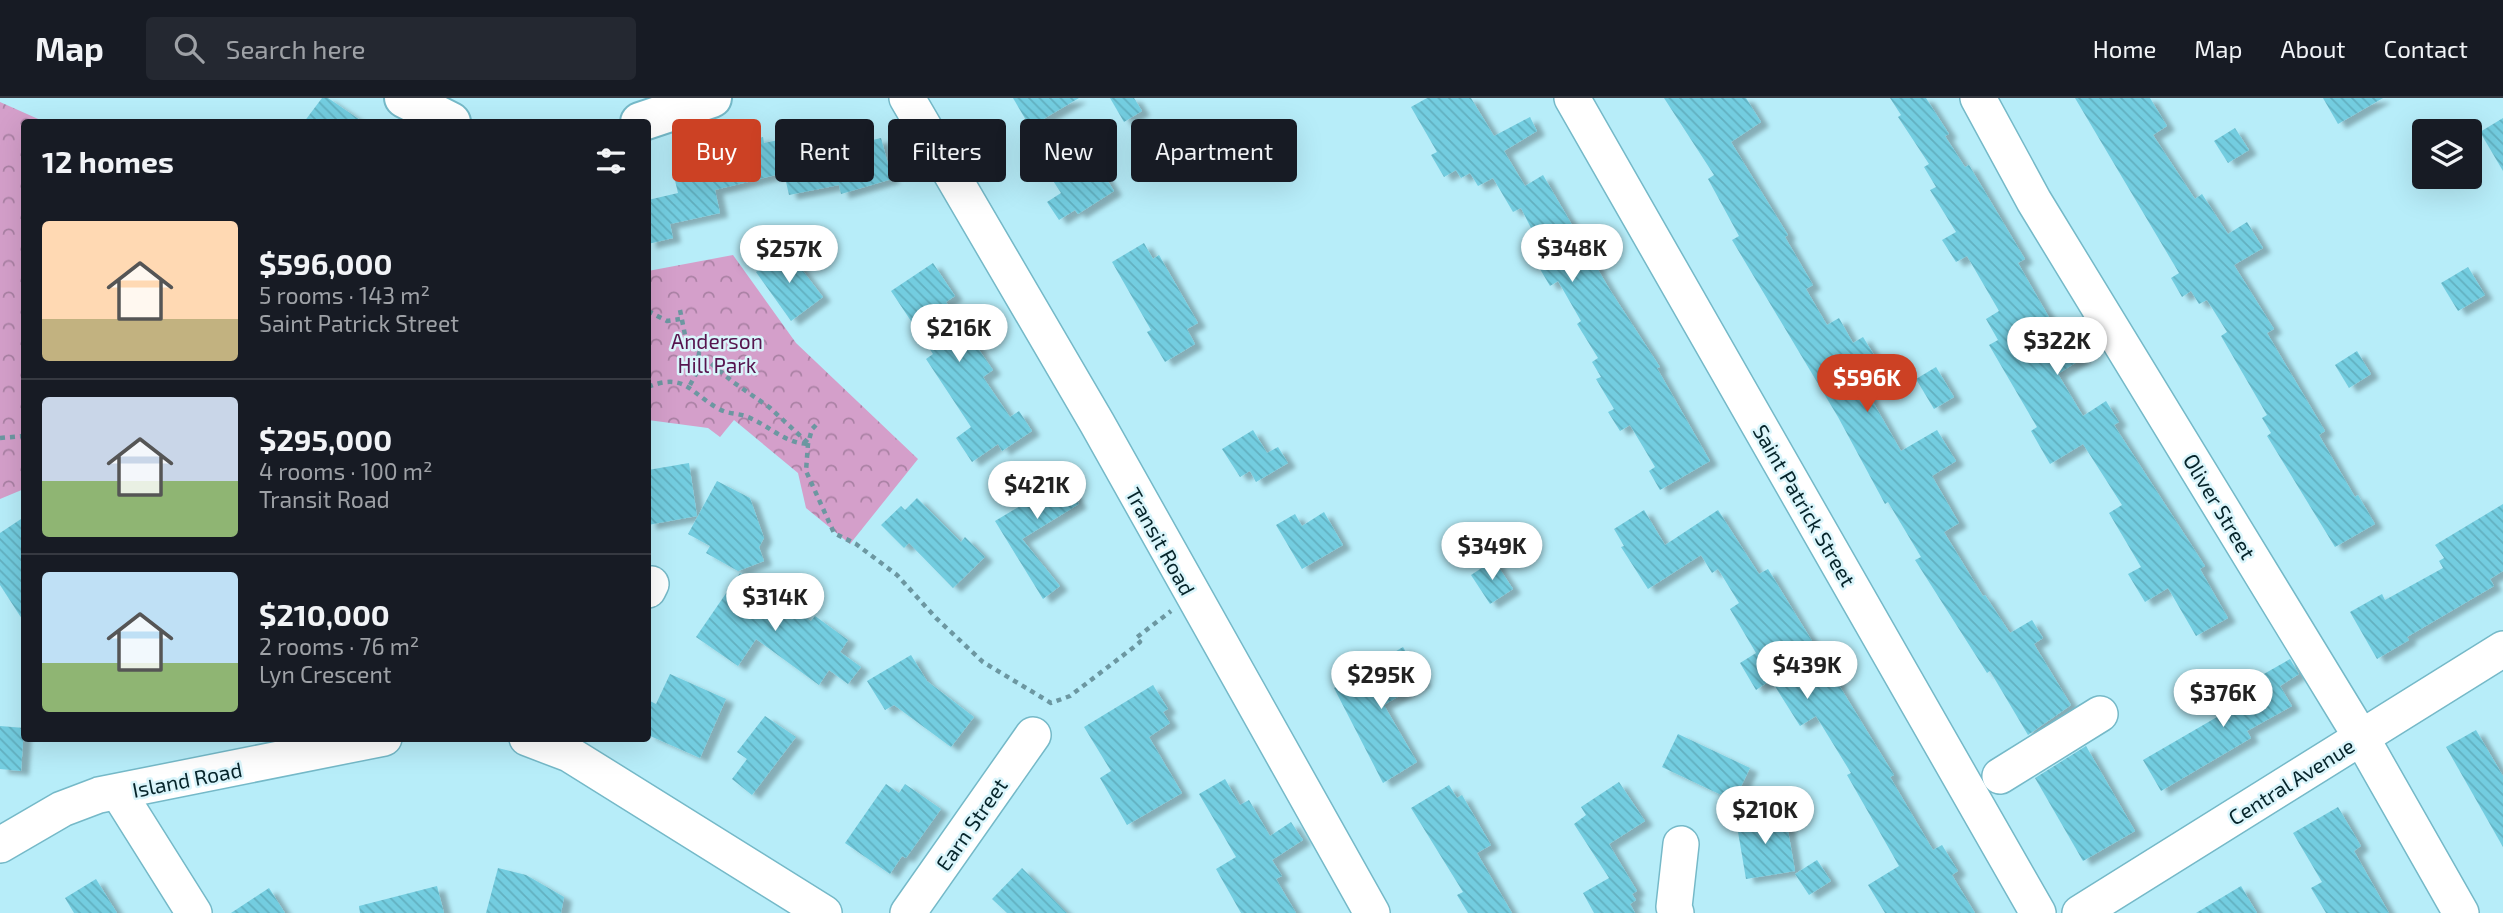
<!DOCTYPE html>
<meta charset="utf-8">
<style>
:root{--surface:#171b24;--page:#242831;--text:#f1f3f6;--muted:#9ea1a6;--line:#363941;--accent:#cc4124}
body{margin:0;font-family:"Exo 2",sans-serif;background:var(--page);color:var(--text);height:100vh;display:flex;flex-direction:column;font-size:26px;white-space:nowrap}
*{box-sizing:border-box;margin:0}
p{font-size:23px;color:var(--muted)}
.icon{flex:none;width:38px;height:38px;fill:none;stroke:currentColor;stroke-width:2;stroke-linecap:round;stroke-linejoin:round}
.map{position:relative;flex:1;overflow:hidden}
.drawer{position:absolute;left:21px;top:21px;width:630px;height:623px;display:flex;flex-direction:column;background:var(--surface);border-radius:7px;box-shadow:0 7px 28px #0002}
.drawer>*{flex:none}
.banner{position:absolute;left:672px;top:21px;width:665px;height:63px;display:flex;gap:14px}
.tools{position:absolute;left:2412px;top:21px;display:grid;gap:14px}
.tools a{display:grid;place-items:center;width:70px;height:70px;border-radius:7px;background:var(--surface);box-shadow:0 7px 28px #0002;font-size:35px}
.price{position:absolute;translate:-50% -60px;padding:0 16px;border-radius:24px;background:#fff;color:#222;font-size:23px;line-height:46px;filter:drop-shadow(0 2px 4px #0008)}
.price::after{content:'';position:absolute;left:50%;top:42px;width:21px;height:16px;margin-left:-10px;background:inherit;clip-path:polygon(0 0,100% 0,50% 100%)}
.price.selected{background:var(--accent);color:#fff}
ul{padding:0;list-style:none}
li{display:flex;align-items:center;gap:21px;height:175px;padding:0 21px}
li+li{border-top:2px solid var(--line)}
li span{display:grid;place-items:center;flex:none;width:196px;height:140px;border-radius:7px;color:#555}
li>.icon{margin-inline-start:auto}
span .icon{width:84px;height:84px;fill:#fffc;stroke-width:1}
li b{font-size:30px}
h2{display:flex;justify-content:space-between;align-items:center;height:84px;padding:0 21px;font-size:30px}
.tag{padding:0 24px;border-radius:7px;background:var(--surface);box-shadow:0 7px 28px #0002;font-size:24px;line-height:63px}
.tag.selected{background:var(--accent);color:#fff}
header{display:flex;align-items:center;gap:42px;box-sizing:border-box;height:98px;padding:0 35px;background:var(--surface);border-bottom:2px solid var(--line)}
header strong{font-size:33px}
nav{display:flex;gap:38px;margin-inline-start:auto;font-size:24px}
.search{width:490px;height:63px;background:var(--page);display:flex;align-items:center;gap:18px;box-sizing:border-box;padding:0 24px;border-radius:7px;color:var(--muted);font-size:26px}
.map>svg:first-child{display:block}
.park{fill:url(#park-crowns)}
.building{fill:url(#building-back-hatch);filter:url(#shadow)}
.lines{fill:none;stroke-linecap:round;stroke-linejoin:round}
.minor-casing{stroke:#75b9c8;stroke-width:38}
.major-casing{stroke:#75b9c8;stroke-width:42}
.path{stroke:#6c97a1;stroke-width:4.5;stroke-dasharray:5 5;stroke-linecap:butt}
.minor{stroke:#fff;stroke-width:35}
.major{stroke:#fff;stroke-width:38}
.labels{text-anchor:middle;dominant-baseline:central;stroke-width:5;stroke-linejoin:round;paint-order:stroke}
.park-label{font-size:21px;fill:#57154f;stroke:#daf5fb}
.street-label{font-size:21px;fill:#06242a;stroke:#daf5fb}
</style>
<header>
<strong>Map</strong>
<div class="search"><svg class="icon" aria-label="search" viewBox="0 0 24 24"><circle cx="10" cy="10" r="6"/><path d="M15 15l6 6"/></svg>Search here</div>
<nav><a>Home</a><a>Map</a><a>About</a><a>Contact</a></nav>
</header>
<div class="map">
<svg width="2503" height="815" viewBox="0 0 2503 815">
<defs>
<pattern id="park-crowns" width="20" height="18" patternUnits="userSpaceOnUse" patternTransform="scale(1.75)"><rect width="20" height="18" fill="#d49fca"/><path d="M2 6a3 3 0 1 1 6 0M12 15a3 3 0 1 1 6 0" fill="none" stroke="#aa81a4"/></pattern>
<pattern id="building-back-hatch" width="6" height="6" patternUnits="userSpaceOnUse" patternTransform="scale(1.75)"><rect width="6" height="6" fill="#73cde0"/><path d="M-1 5l2 2M0 0l6 6M5-1l2 2" fill="none" stroke="#62b0c0"/></pattern>
<filter id="shadow"><feDropShadow dx="8" dy="4.5" stdDeviation="2" flood-color="#0004"/></filter>
</defs>
<rect width="100%" height="100%" fill="#b7edf9"/>
<g class="park">
<polygon points="0,4 45,24 24,24 24,391 0,401"/>
<polygon points="733,157 796,245 918,361 850,446 806,410 798,375 734,322 720,339 708,330 648,322 648,173"/>
</g>
<g class="building">
<polygon points="322,0 328,0 363,24 304,24"/>
<polygon points="1013,0 1079,0 1030,29"/>
<polygon points="1110,0 1134,0 1142,13 1124,24"/>
<polygon points="1427,0 1471,0 1494,38 1530,19 1537,33 1504,53 1525,88 1543,77 1610,192 1660,269 1657,270 1710,363 1660,392 1649,373 1655,369 1630,327 1620,333 1608,314 1614,311 1596,281 1601,279 1592,264 1598,260 1577,226 1581,223 1558,183 1550,188 1540,171 1549,166 1521,110 1513,114 1493,80 1478,88 1470,75 1461,80 1456,72 1444,79 1431,57 1437,54 1411,9"/>
<polygon points="1664,0 1746,0 1761,24 1731,44 1788,137 1785,139 1813,187 1806,191 1827,227 1839,220 1853,245 1863,239 1882,270 1861,283 1901,353 1937,332 1956,363 1932,378 1959,425 1944,434 1983,498 1985,497 2010,535 2032,522 2043,540 2034,546 2071,607 2028,637 1990,573 1987,575 1915,462 1921,459 1888,404 1885,406 1838,319 1732,142 1739,138 1708,81 1714,77"/>
<polygon points="1890,0 1926,0 1949,36 1945,38 1965,69 1969,67 2025,161 2018,165 2062,242 2069,238 2083,260 2058,276 2083,318 2106,303 2119,324 2114,327 2205,468 2200,471 2228,520 2196,538 2168,490 2145,504 2128,476 2141,469 2109,415 2122,407 2083,346 2050,366 2031,333 2037,329 1989,247 1998,242 1986,221 1999,213 1967,158 1956,164 1942,142 1956,134 1930,92 1936,89 1924,69 1929,66 1898,19 1901,17"/>
<polygon points="2075,0 2150,0 2167,28 2153,37 2195,101 2202,96 2228,136 2247,124 2263,150 2234,167 2274,231 2267,235 2325,333 2319,337 2355,399 2358,397 2375,426 2335,449 2267,338 2271,335 2262,320 2267,317 2221,238 2227,234 2207,202 2199,206 2191,193 2182,199 2171,180 2179,175"/>
<polygon points="2323,0 2383,0 2338,26"/>
<polygon points="2503,20 2503,73 2480,34"/>
<polygon points="2235,30 2249,52 2228,65 2214,43"/>
<polygon points="818,34 821,48 862,36 864,44 881,40 892,81 841,96 839,87 789,97 784,75 715,92 720,115 670,126 673,140 648,146 648,102 678,95 672,70 723,59 738,53 736,46 763,39 764,45"/>
<polygon points="1076,53 1093,81 1103,75 1114,93 1078,116 1075,112 1059,122 1047,104 1061,95 1046,72"/>
<polygon points="1144,145 1153,161 1159,157 1198,225 1187,231 1195,246 1165,264 1147,234 1151,232 1112,164"/>
<polygon points="787,152 823,199 791,223 756,174"/>
<polygon points="933,165 955,198 946,204 993,272 983,279 1010,319 1019,313 1032,333 1002,353 998,346 972,364 956,340 971,329 926,261 933,256 891,193"/>
<polygon points="2468,169 2485,197 2458,213 2441,185"/>
<polygon points="2357,253 2371,276 2349,290 2335,267"/>
<polygon points="1936,269 1954,299 1934,311 1916,281"/>
<polygon points="1253,332 1267,355 1278,349 1288,365 1256,384 1250,373 1240,379 1222,351"/>
<polygon points="689,365 697,418 648,427 648,372"/>
<polygon points="1055,366 1079,406 1022,441 1060,488 1043,501 995,423 1022,407 1013,391"/>
<polygon points="717,383 750,400 764,440 759,449 764,463 738,473 706,455 710,448 688,436"/>
<polygon points="917,400 961,444 965,439 985,459 953,490 909,445 904,450 881,427 901,408 905,412"/>
<polygon points="2503,406 2503,473 2490,481 2494,488 2407,539 2409,542 2377,561 2350,514 2382,496 2385,502 2443,470 2439,463 2444,460 2435,447"/>
<polygon points="1644,412 1665,447 1718,412 1759,476 1768,471 1894,677 1890,679 1933,752 1942,747 1958,773 1952,777 1975,815 1885,815 1868,787 1899,768 1847,677 1851,675 1816,618 1800,628 1771,582 1756,592 1740,565 1756,555 1730,511 1739,505 1718,471 1712,475 1701,457 1648,491 1621,449 1624,448 1614,431"/>
<polygon points="1324,414 1343,447 1302,471 1276,427 1295,416 1302,428"/>
<polygon points="24,419 24,524 0,487 0,435"/>
<polygon points="1494,462 1513,491 1490,506 1471,477"/>
<polygon points="740,475 811,523 815,518 848,542 840,554 861,569 848,586 829,572 819,587 756,541 738,568 696,539"/>
<polygon points="1403,549 1423,584 1384,607 1417,664 1383,685 1334,590"/>
<polygon points="911,557 927,583 974,619 951,649 894,607 885,612 867,583"/>
<polygon points="2290,561 2299,576 2280,588 2292,608 2247,633 2251,640 2161,693 2143,662 2248,601 2241,589"/>
<polygon points="670,576 726,601 700,660 648,637 648,602 656,606"/>
<polygon points="1153,587 1168,611 1163,614 1170,625 1149,639 1182,695 1127,727 1100,680 1111,673 1084,629"/>
<polygon points="765,618 796,639 752,697 732,681 747,661 737,654"/>
<polygon points="0,628 24,630 21,673 0,671"/>
<polygon points="2476,632 2503,678 2503,749 2446,649"/>
<polygon points="1678,636 1750,670 1734,703 1662,669"/>
<polygon points="2086,648 2135,733 2083,763 2035,680"/>
<polygon points="1225,681 1240,707 1249,702 1270,738 1291,724 1303,742 1272,762 1282,778 1276,781 1296,815 1241,815 1216,771 1236,759 1199,696"/>
<polygon points="1619,684 1645,723 1609,746 1637,793 1632,796 1636,802 1630,806 1635,815 1594,815 1583,795 1609,780 1574,726 1586,717 1581,709"/>
<polygon points="886,686 899,695 905,686 941,711 906,760 902,758 890,776 845,745"/>
<polygon points="1449,687 1457,700 1462,697 1491,747 1477,755 1512,815 1468,815 1457,797 1463,794 1411,710"/>
<polygon points="2338,709 2361,748 2354,753 2389,815 2326,815 2311,790 2322,784 2293,735"/>
<polygon points="1785,715 1795,773 1746,781 1736,722"/>
<polygon points="1817,762 1831,783 1809,797 1795,776"/>
<polygon points="498,770 526,777 564,799 561,815 486,815"/>
<polygon points="1022,770 1067,815 1007,815 992,801"/>
<polygon points="96,781 117,815 74,815 65,800"/>
<polygon points="437,788 444,815 360,815 359,808"/>
<polygon points="2241,788 2257,815 2196,815"/>
<polygon points="269,790 285,815 231,815"/>
</g>
<g class="lines">
<g class="minor-casing">
<g id="minor">
<polyline points="907,0 1097,325 1372,815"/>
<polyline points="1572,0 2038,815"/>
<polyline points="1978,0 2034,103 2361,639 2461,815"/>
<polyline points="648,492 651,486"/>
<polyline points="527,640 569,656 824,815"/>
<polyline points="2000,678 2100,616"/>
<polyline points="118,694 194,815"/>
<polyline points="0,747 62,711 99,697 384,640"/>
<polyline points="908,815 1033,637"/>
<polyline points="1676,815 1674,809 1681,746"/>
<polyline points="2080,815 2503,551"/>
</g>
</g>
<g class="major-casing">
<g id="major">
<polyline points="404,0 451,24"/>
<polyline points="640,24 712,0"/>
</g>
</g>
<g class="path">
<polyline points="680,212 685,237 699,255"/>
<polyline points="648,213 667,223 680,221"/>
<polyline points="690,287 697,274 699,255 733,284 769,309 808,345"/>
<path d="M648,289C685,274 690,295 719,311C728,316 736,315 745,318C768,326 783,345 808,346"/>
<polyline points="816,327 812,331 808,346 806,373 834,435 856,446 897,477 936,520 983,564 1051,605 1070,598 1134,549 1140,544 1136,540 1171,513"/>
<polyline points="0,340 24,338"/>
</g>
<use href="#minor" class="minor"/>
<use href="#major" class="major"/>
</g>
<g class="labels">
<g class="park-label">
<text x="717" y="242">Anderson<tspan x="717" dy="24">Hill Park</tspan></text>
</g>
<g class="street-label">
<text transform="translate(1805 407) rotate(60)">Saint Patrick Street</text>
<text transform="translate(2220 408) rotate(59)">Oliver Street</text>
<text transform="translate(1161 443) rotate(61)">Transit Road</text>
<text transform="translate(187 681) rotate(-11)">Island Road</text>
<text transform="translate(2291 683) rotate(-32)">Central Avenue</text>
<text transform="translate(971 726) rotate(-55)">Earn Street</text>
</g>
</g>
</svg>
<div class="tools">
<a><svg class="icon" aria-label="layers" viewBox="0 0 24 24"><path d="M12 4l9 5-9 5-9-5zM3 14l9 5 9-5"/></svg></a>
</div>
<b class="price" style="left:1572px;top:186px">$348K</b>
<b class="price" style="left:789px;top:187px">$257K</b>
<b class="price" style="left:959px;top:266px">$216K</b>
<b class="price" style="left:2057px;top:279px">$322K</b>
<b class="price selected" style="left:1867px;top:316px">$596K</b>
<b class="price" style="left:1037px;top:423px">$421K</b>
<b class="price" style="left:1492px;top:484px">$349K</b>
<b class="price" style="left:775px;top:535px">$314K</b>
<b class="price" style="left:1807px;top:603px">$439K</b>
<b class="price" style="left:1381px;top:613px">$295K</b>
<b class="price" style="left:2223px;top:631px">$376K</b>
<b class="price" style="left:1765px;top:748px">$210K</b>
<div class="banner">
<a class="tag selected">Buy</a>
<a class="tag">Rent</a>
<a class="tag">Filters</a>
<a class="tag">New</a>
<a class="tag">Apartment</a>
</div>
<section class="drawer">
<h2>12 homes<svg class="icon" aria-label="filters" viewBox="0 0 24 24"><path d="M4 7h16M4 17h16"/><circle cx="9" cy="7" r="2"/><circle cx="15" cy="17" r="2"/></svg></h2>
<ul>
<li><span style="background:linear-gradient(#ffd9b3 70%,#c2b280 0)"><svg class="icon" aria-label="home" viewBox="0 0 24 24"><path d="M3 11l9-7 9 7M6 9v11h12V9"/></svg></span><div><b>$596,000</b><p>5 rooms · 143 m²</p><p>Saint Patrick Street</p></div></li>
<li><span style="background:linear-gradient(#c9d6e8 60%,#8fb573 0)"><svg class="icon" aria-label="home" viewBox="0 0 24 24"><path d="M3 11l9-7 9 7M6 9v11h12V9"/></svg></span><div><b>$295,000</b><p>4 rooms · 100 m²</p><p>Transit Road</p></div></li>
<li><span style="background:linear-gradient(#bfe0f5 65%,#8fb573 0)"><svg class="icon" aria-label="home" viewBox="0 0 24 24"><path d="M3 11l9-7 9 7M6 9v11h12V9"/></svg></span><div><b>$210,000</b><p>2 rooms · 76 m²</p><p>Lyn Crescent</p></div></li>
</ul>
</section>
</div>
